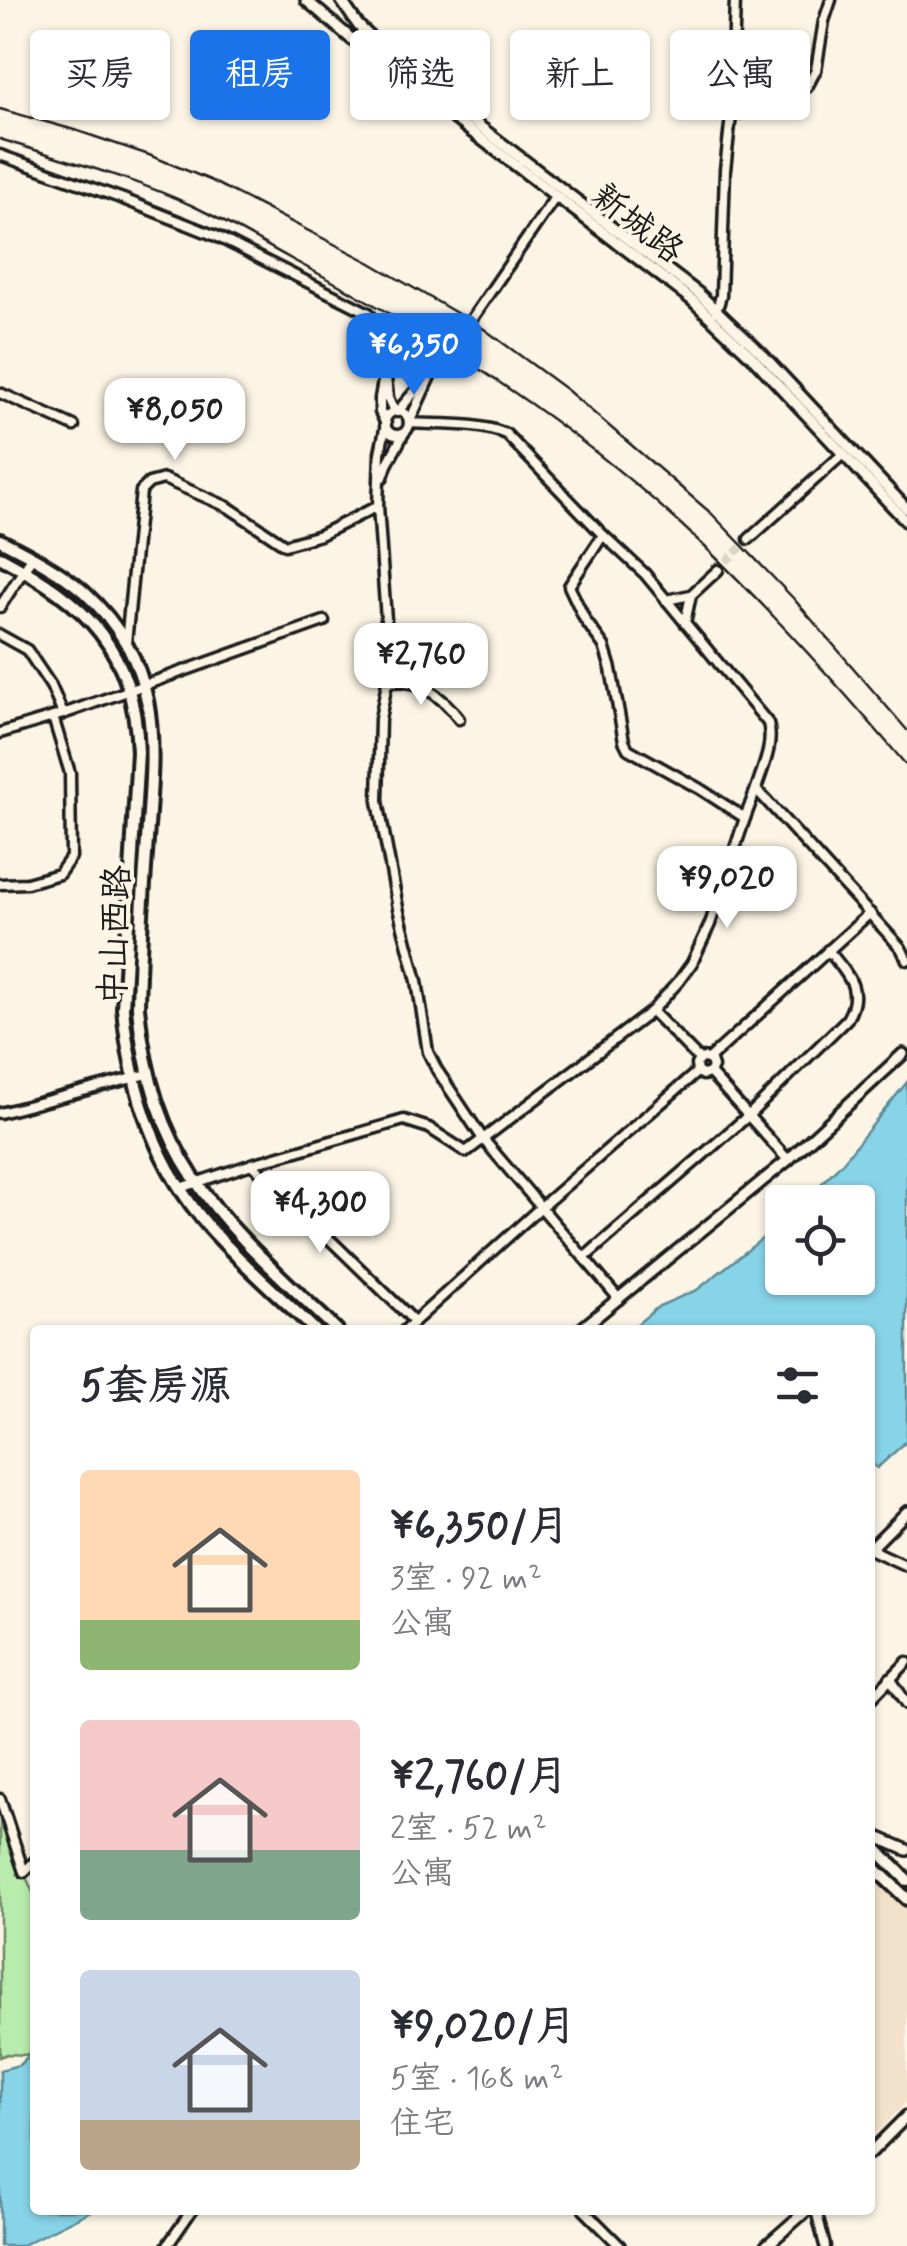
<!DOCTYPE html>
<html lang="zh">
<meta charset="utf-8">
<style>
:root{--surface:#fff;--page:#f2f2f3;--text:#2b2b33;--muted:#7c7c81;--accent:#1a73e8}
body{margin:0;font-family:Mynerve,"LXGW WenKai TC",sans-serif;background:var(--page);color:var(--text);height:100vh;display:flex;flex-direction:column;font-size:38px;white-space:nowrap}
*{box-sizing:border-box;margin:0}
p{font-size:32px;color:var(--muted)}
.icon{flex:none;width:55px;height:55px;fill:none;stroke:currentColor;stroke-width:2;stroke-linecap:round;stroke-linejoin:round}
.map{position:relative;flex:1;overflow:hidden}
.drawer{position:absolute;left:30px;top:1325px;width:845px;height:890px;display:flex;flex-direction:column;background:var(--surface);border-radius:10px;box-shadow:0 2px 8px #0004}
.drawer>*{flex:none}
.banner{position:absolute;left:30px;top:30px;width:848px;height:90px;display:flex;gap:20px}
.buttons{position:absolute;left:765px;top:1185px;display:grid;gap:20px}
.buttons a{display:grid;place-items:center;width:110px;height:110px;border-radius:10px;background:var(--surface);box-shadow:0 2px 8px #0004;font-size:50px}
.price{position:absolute;translate:-50% -85px;padding:0 22px;border-radius:20px;background:#fff;color:#222;font-size:32px;line-height:65px;filter:drop-shadow(0 2px 5px #0008)}
.price::after{content:'';position:absolute;left:50%;top:60px;width:30px;height:22px;margin-left:-15px;background:inherit;clip-path:polygon(0 0,100% 0,50% 100%)}
.price.on{background:var(--accent);color:#fff}
ul{padding:0;list-style:none}
li{display:flex;align-items:center;gap:30px;height:250px;padding:0 50px}
li span{display:grid;place-items:center;flex:none;width:280px;height:200px;border-radius:10px;color:#555}
li>.icon{margin-inline-start:auto}
span .icon{width:120px;height:120px;fill:#fffc;stroke-width:1}
li b{font-size:42px}
h2{display:flex;justify-content:space-between;align-items:center;height:120px;padding:0 50px;font-size:42px}
.chip{padding:0 35px;border-radius:10px;background:var(--surface);box-shadow:0 2px 8px #0004;font-size:35px;line-height:90px}
.chip.on{background:var(--accent);color:#fff}
.map>svg:first-child{display:block}
.built{fill:#f3e2cb}
.green{fill:#b8ecad;stroke:#6a8464;stroke-width:2.5}
.water{fill:#87d3e7;stroke:#5c8a96;stroke-width:2.5}
.lines{fill:none;stroke-linecap:round;stroke-linejoin:round}
.minor-tunnel{stroke:#dad4c7;stroke-width:8;stroke-dasharray:8 4;stroke-linecap:butt}
.minor-casing{stroke:#1c1c1c;stroke-width:15}
.tertiary-casing{stroke:#1c1c1c;stroke-width:16}
.secondary-casing{stroke:#1c1c1c;stroke-width:18}
.minor{stroke:#fcf5e5;stroke-width:8}
.tertiary{stroke:#fcf5e5;stroke-width:9}
.secondary{stroke:#fcf5e5;stroke-width:10}
.rail{stroke:#1c1c1c;stroke-width:2.5}
.labels{text-anchor:middle;dominant-baseline:central;stroke-width:8;stroke-linejoin:round;paint-order:stroke}
.street-label{font-size:35px;fill:#1c1c1c;stroke:#fcf5e5}
</style>
<div class="map">
<svg width="907" height="2246" viewBox="0 0 907 2246">
<rect width="100%" height="100%" fill="#fcf5e5"/>
<filter id="ink" filterUnits="userSpaceOnUse"><feTurbulence type="fractalNoise" baseFrequency=".01" numOctaves="2"/><feDisplacementMap in="SourceGraphic" scale="20" xChannelSelector="R" yChannelSelector="G"/><feConvolveMatrix kernelMatrix="1 2 1 2 8 2 1 2 1" color-interpolation-filters="sRGB"/></filter>
<g filter="url(#ink)">
<polygon class="built" points="870,1872 907,1909 907,2102 870,2139"/>
<polygon class="green" points="0,1803 16,1860 24,1872 35,1897 35,2020 31,2027 35,2032 35,2048 26,2055 7,2054 0,2057"/>
<g class="water">
<polygon points="907,1082 907,1441 877,1468 870,1462 870,1330 630,1330 659,1306 697,1290 782,1223 782,1278 858,1278 858,1202 803,1202 842,1163"/>
<polygon points="35,2050 35,2210 93,2210 20,2246 0,2246 0,2070 19,2065"/>
</g>
<g class="lines">
<g class="minor-tunnel">
<polyline points="445,353 473,317"/>
<polyline points="718,570 749,539"/>
</g>
<g class="minor-casing">
<g id="minor">
<polyline points="731,116 735,0"/>
<polyline points="0,155 123,199 216,236 369,313 382,334 388,398 392,407 397,412 432,372 445,353"/>
<polyline points="716,312 721,296 725,170 731,116 793,96 807,87 816,70 824,21 831,0"/>
<polyline points="473,317 556,196"/>
<polyline points="385,370 380,398 380,412 386,424 380,453 378,506 386,620 387,683 380,719 378,801 398,908 417,981 428,1052 437,1070 483,1139 619,1299"/>
<path d="M432,372L409,423C440,425 477,422 506,434L603,535L645,574L768,723C774,745 763,767 756,789L901,948L907,960"/>
<polyline points="0,393 74,426"/>
<circle cx="397" cy="423" r="12"/>
<polyline points="383,477 387,465 403,435"/>
<polyline points="603,535 569,586 585,620 604,646 611,669 624,741 628,749 700,789 745,818 756,789"/>
<polyline points="749,539 843,454"/>
<polyline points="691,595 718,570"/>
<polyline points="666,600 691,595 685,623"/>
<polyline points="0,607 32,557"/>
<polyline points="0,635 27,650 51,686 63,714"/>
<polyline points="126,643 141,491 149,483 164,479 228,507 285,545 320,535 378,506"/>
<path d="M387,683C417,676 442,696 459,719"/>
<polyline points="0,733 63,714 324,621"/>
<polyline points="0,884 27,883 59,874 71,857 70,773 53,717"/>
<polyline points="652,1011 699,1059"/>
<polyline points="709,1059 870,913"/>
<polyline points="710,1073 788,1160"/>
<polyline points="0,1113 148,1074"/>
<polyline points="252,1164 414,1321"/>
<polyline points="180,1188 252,1164 404,1120 429,1128 466,1152 652,1011 679,981 692,963 710,924 745,818"/>
<path d="M584,1258L749,1115L847,1019C865,989 846,973 828,950"/>
<polyline points="405,1330 541,1207 697,1072 696,1065 699,1059 705,1058 711,1061 713,1067 710,1073 703,1075 697,1072"/>
<polyline points="870,1549 907,1566"/>
<polyline points="890,1678 907,1704"/>
<polyline points="870,1700 907,1662"/>
<polyline points="0,1799 24,1872 35,1861"/>
<polyline points="584,2210 620,2246"/>
<polyline points="816,2210 825,2246"/>
<polyline points="167,2246 192,2210"/>
</g>
</g>
<g class="tertiary-casing">
<g id="tertiary">
<polyline points="306,0 362,48 692,300 753,358 907,522"/>
<polyline points="341,0 358,25 399,65 698,293 760,352 907,509"/>
<polyline points="580,1330 788,1160 903,1054"/>
<polyline points="870,1549 907,1512"/>
<polyline points="870,1834 907,1850"/>
<polyline points="870,2153 907,2116"/>
<polyline points="766,2246 807,2210"/>
</g>
</g>
<g class="secondary-casing">
<g id="secondary">
<path d="M0,540C29,555 59,570 84,592C164,665 154,742 147,840C143,896 139,951 138,1007C153,1169 227,1225 337,1330"/>
<path d="M0,557C87,604 134,647 138,752L123,1008C130,1089 155,1165 209,1227C242,1264 280,1296 315,1330"/>
<polyline points="870,1843 907,1880"/>
<polyline points="870,1864 907,1899"/>
</g>
</g>
<use href="#minor" class="minor"/>
<use href="#tertiary" class="tertiary"/>
<use href="#secondary" class="secondary"/>
<g class="rail">
<polyline points="0,109 78,131 149,155 210,180 369,262 484,329 567,390 712,514 793,598 907,730"/>
<path d="M0,139C64,160 131,177 193,206C227,222 260,242 293,260C440,338 581,428 702,544C774,614 842,689 907,766"/>
</g>
</g>
</g>
<g class="labels">
<g class="street-label">
<text transform="translate(637 224) rotate(38)">新城路</text>
<text transform="translate(116 935) rotate(-88)">中山西路</text>
</g>
</g>
</svg>
<div class="buttons">
<a><svg class="icon" aria-label="locate" viewBox="0 0 24 24"><circle cx="12" cy="12" r="6"/><path d="M12 2v4M12 18v4M2 12h4M18 12h4"/></svg></a>
</div>
<b class="price on" style="left:414px;top:398px">¥6,350</b>
<b class="price" style="left:175px;top:463px">¥8,050</b>
<b class="price" style="left:421px;top:708px">¥2,760</b>
<b class="price" style="left:727px;top:931px">¥9,020</b>
<b class="price" style="left:320px;top:1256px">¥4,300</b>
<div class="banner">
<a class="chip">买房</a>
<a class="chip on">租房</a>
<a class="chip">筛选</a>
<a class="chip">新上</a>
<a class="chip">公寓</a>
</div>
<section class="drawer">
<h2>5套房源<svg class="icon" aria-label="filters" viewBox="0 0 24 24"><path d="M4 7h16M4 17h16"/><circle cx="9" cy="7" r="2"/><circle cx="15" cy="17" r="2"/></svg></h2>
<ul>
<li><span style="background:linear-gradient(#ffd9b3 75%,#8fb573 0)"><svg class="icon" aria-label="home" viewBox="0 0 24 24"><path d="M3 11l9-7 9 7M6 9v11h12V9"/></svg></span><div><b>¥6,350/月</b><p>3室 · 92 m²</p><p>公寓</p></div></li>
<li><span style="background:linear-gradient(#f6c9c9 65%,#7fa58c 0)"><svg class="icon" aria-label="home" viewBox="0 0 24 24"><path d="M3 11l9-7 9 7M6 9v11h12V9"/></svg></span><div><b>¥2,760/月</b><p>2室 · 52 m²</p><p>公寓</p></div></li>
<li><span style="background:linear-gradient(#c9d6e8 75%,#b9a48a 0)"><svg class="icon" aria-label="home" viewBox="0 0 24 24"><path d="M3 11l9-7 9 7M6 9v11h12V9"/></svg></span><div><b>¥9,020/月</b><p>5室 · 168 m²</p><p>住宅</p></div></li>
</ul>
</section>
</div>
